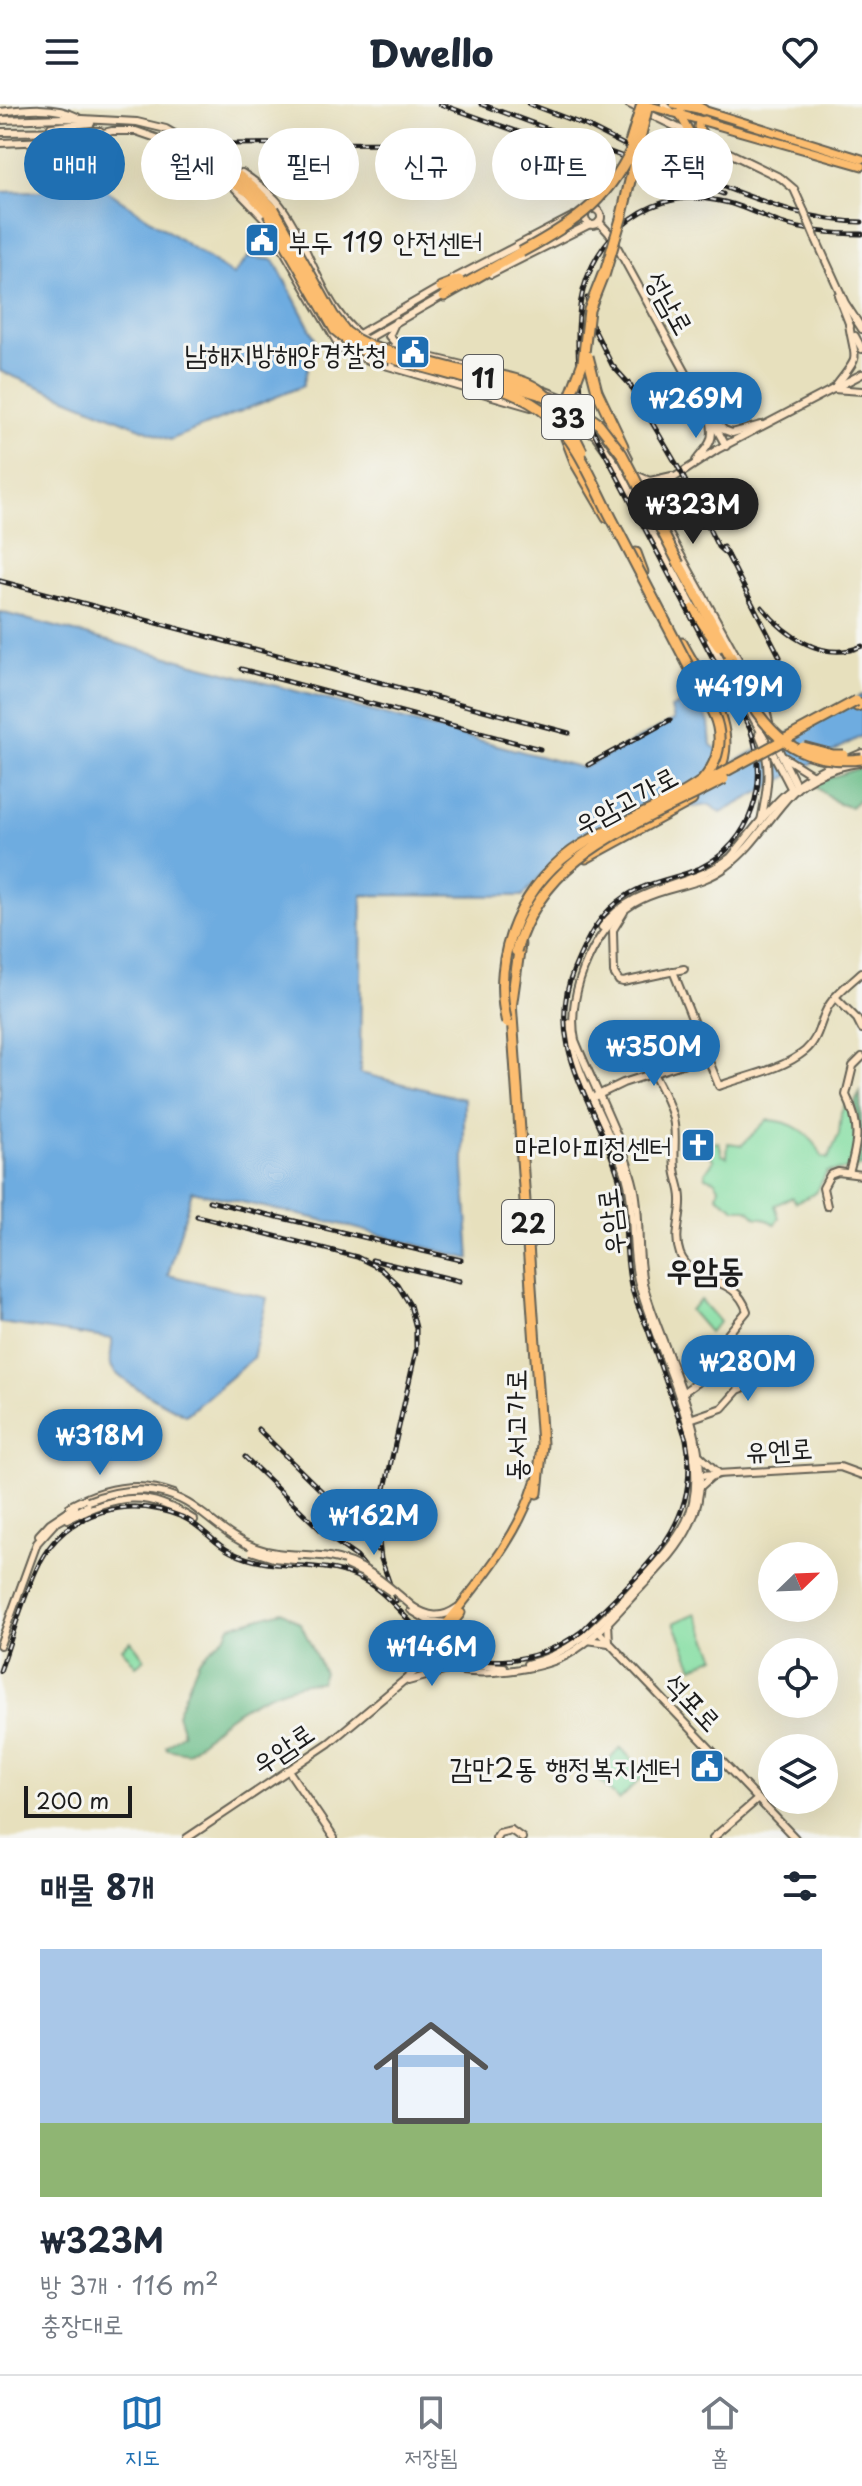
<!DOCTYPE html>
<html lang="ko">
<meta charset="utf-8">
<style>
:root{--surface:#fff;--page:#f2f2f3;--text:#1f2937;--muted:#747a83;--line:#e0e1e3;--accent:#1f6fb2}
body{margin:0;font-family:"Playpen Sans","Poor Story",sans-serif;background:var(--page);color:var(--text);height:100vh;display:flex;flex-direction:column;font-size:30px;white-space:nowrap}
*{box-sizing:border-box;margin:0}
p{font-size:26px;color:var(--muted)}
.icon{flex:none;width:44px;height:44px;fill:none;stroke:currentColor;stroke-width:2;stroke-linecap:round;stroke-linejoin:round}
.map{position:relative;height:1734px;overflow:hidden}
.panel{display:flex;flex-direction:column;background:var(--surface);flex:1}
.panel>*{flex:none}
.banner{position:absolute;left:24px;top:24px;width:814px;height:72px;display:flex;gap:16px}
.needle{width:52px;rotate:67deg}
.controls{position:absolute;left:758px;top:1438px;display:grid;gap:16px}
.controls a{display:grid;place-items:center;width:80px;height:80px;border-radius:50%;background:var(--surface);box-shadow:0 8px 32px #0002;font-size:40px}
.scale{position:absolute;left:24px;bottom:20px;width:108px;box-sizing:border-box;padding-left:8px;border:4px solid #1c1c1c;border-top:0;font-size:22px;line-height:28px;white-space:nowrap;color:#1c1c1c;-webkit-text-stroke:6px #f6f6f2;paint-order:stroke}
.price{position:absolute;translate:-50% -68px;padding:0 18px;border-radius:28px;background:var(--accent);color:#fff;font-size:26px;line-height:52px;filter:drop-shadow(0 2px 4px #0008)}
.price::after{content:'';position:absolute;left:50%;top:48px;width:24px;height:18px;margin-left:-12px;background:inherit;clip-path:polygon(0 0,100% 0,50% 100%)}
.price.selected{background:#222;color:#fff}
ul{padding:0;list-style:none}
li{display:grid;align-content:center;gap:16px;height:424px;padding:0 40px}
li span{display:grid;place-items:center;height:248px;border-radius:0px;color:#555}
li>.icon{margin-inline-start:auto}
span .icon{width:144px;height:144px;fill:#fffc;stroke-width:1}
li b{font-size:34px}
h2{display:flex;justify-content:space-between;align-items:center;height:96px;padding:0 40px;font-size:34px}
.chip{padding:0 28px;border-radius:36px;background:var(--surface);box-shadow:0 8px 32px #0002;font-size:28px;line-height:72px}
.chip.selected{background:var(--accent);color:#fff}
header{display:flex;justify-content:space-between;align-items:center;height:104px;padding:0 40px;background:var(--surface);font-size:36px;font-weight:800}
.tabs{display:flex;justify-content:space-around;align-items:center;height:112px;border-top:2px solid var(--line);background:var(--surface);font-size:22px;color:var(--muted)}
.tabs a{display:grid;justify-items:center;gap:4px}
.tabs .selected{color:var(--accent)}
.map>svg:first-child{display:block}
.green{fill:#85dea3;stroke:#507d60;stroke-width:2}
.forest{fill:#6cbd89;stroke:#446c52;stroke-width:2}
.water{fill:#6eace0;stroke:#45647e;stroke-width:2}
.lines{fill:none;stroke-linecap:round;stroke-linejoin:round}
.secondary-casing{stroke:#636154;stroke-width:10}
.primary-casing{stroke:#636154;stroke-width:11}
.highway-casing{stroke:#636154;stroke-width:13}
.secondary{stroke:#fee5c5;stroke-width:6}
.primary{stroke:#fcbd6f;stroke-width:7}
.highway{stroke:#fcbd6f;stroke-width:9}
.rail-casing{stroke:#1c1c1c;stroke-width:5}
.rail{stroke:#f6f6f2;stroke-width:2;stroke-dasharray:6;stroke-linecap:butt}
.secondary-bridge-casing{stroke:#636154;stroke-width:10;stroke-linecap:butt}
.highway-bridge-casing{stroke:#636154;stroke-width:13;stroke-linecap:butt}
.secondary-bridge{stroke:#fee5c5;stroke-width:6}
.highway-bridge{stroke:#fcbd6f;stroke-width:9}
.labels{text-anchor:middle;dominant-baseline:central;stroke-width:6;stroke-linejoin:round;paint-order:stroke}
.shield{fill:#f6f6f2;stroke:#5d5d5c;stroke-width:2}
.shield-label{font-size:26px;font-weight:bold;fill:#1c1c1c}
.poi-label{font-size:28px;fill:#1c1c1c;stroke:#f6f6f2;text-anchor:end}
.street-label{font-size:28px;fill:#1c1c1c;stroke:#f6f6f2}
.quarter-label{font-size:32px;font-weight:bold;fill:#1c1c1c;stroke:#f6f6f2}
</style>
<header><svg class="icon" aria-label="menu" viewBox="0 0 24 24"><path d="M4 6h16M4 12h16M4 18h16"/></svg>Dwello<svg class="icon" aria-label="heart" viewBox="0 0 24 24"><path d="M12 20l-8-8c-3-5 5-10 8-4 3-6 11-1 8 4z"/></svg></header>
<div class="map">
<svg width="862" height="1734" viewBox="0 0 862 1734">
<rect width="100%" height="100%" fill="#f6f6f2"/>
<filter id="ink" filterUnits="userSpaceOnUse"><feTurbulence type="fractalNoise" baseFrequency=".0125" numOctaves="2"/><feDisplacementMap in="SourceGraphic" scale="16" xChannelSelector="R" yChannelSelector="G"/><feConvolveMatrix kernelMatrix="1 2 1 2 8 2 1 2 1" color-interpolation-filters="sRGB"/></filter>
<filter id="wash" filterUnits="userSpaceOnUse"><feTurbulence type="fractalNoise" baseFrequency=".006" numOctaves="4" result="noise"/><feDisplacementMap in="SourceGraphic" scale="32" xChannelSelector="R" yChannelSelector="G"/><feGaussianBlur stdDeviation="1.8" result="paint"/><feColorMatrix in="noise" values="0 0 0 0 0 0 0 0 0 0 0 0 0 0 0 0 0 1.4 0 .05"/><feComposite in="paint" operator="in"/></filter>
<g filter="url(#wash)">
<rect width="100%" height="100%" fill="#e7e0bd"/>
<g class="green">
<path d="M845,1001L852,1008L856,1038L849,1065L827,1068C814,1091 821,1088 795,1098L792,1093L775,1101L779,1114L775,1120L763,1114H757L748,1105H736L717,1092L719,1083L714,1076L706,1073L705,1069L714,1056L708,1049L712,1039L719,1038L722,1051L727,1053L728,1039L742,1041L767,1016C791,1016 814,1031 822,1053L828,1055L839,1030L841,1009Z"/>
<polygon points="701,1196 720,1218 709,1228 690,1206"/>
<polygon points="696,1509 716,1553 693,1563 674,1519"/>
<polygon points="131,1537 145,1555 136,1562 122,1544"/>
<polygon points="621,1644 646,1670 619,1696 598,1675 604,1668 600,1664"/>
</g>
<g class="forest">
<polygon points="862,663 862,693 851,703 839,700 812,680"/>
<polygon points="860,989 862,1062 856,1065 854,1062 860,1037 855,998"/>
<path d="M282,1507L301,1520L324,1569L320,1578C294,1577 247,1598 226,1615C212,1626 201,1639 187,1649L167,1645L166,1642L183,1629L177,1610L194,1568L199,1556L226,1531L230,1522Z"/>
</g>
<g class="water">
<polygon points="105,85 233,171 248,153 274,156 315,234 303,282 170,336 0,267 0,88"/>
<path d="M0,508L583,664L674,616L671,604L696,591L709,619L711,641L726,651L730,660L862,591V632L721,709L710,701L693,703L666,695L544,768L523,792L362,791L360,969L464,995V1065L470,1155L336,1119L192,1087L168,1171L267,1194L253,1254L186,1311C171,1303 114,1276 111,1261C109,1253 113,1243 112,1235L0,1219Z"/>
</g>
</g>
<g filter="url(#ink)">
<g class="lines">
<g class="secondary-casing">
<g id="secondary">
<polyline points="629,0 781,74 794,85 804,107"/>
<polyline points="664,0 673,9"/>
<path d="M0,8C24,5 55,1 77,13"/>
<polyline points="0,16 64,14 137,18 166,25 211,51"/>
<polyline points="51,23 91,19"/>
<polyline points="0,28 100,27"/>
<polyline points="0,39 73,36 112,27 136,27 171,39 223,74"/>
<path d="M242,69C254,77 266,85 276,96C311,136 320,212 371,238"/>
<polyline points="232,81 266,116 341,245 371,257 531,303"/>
<circle cx="593" cy="113" r="8"/>
<polyline points="599,118 610,130 726,342"/>
<polyline points="815,133 845,199 862,225"/>
<polyline points="491,170 590,120"/>
<polyline points="453,175 574,112"/>
<polyline points="838,191 850,222"/>
<polyline points="396,217 389,232 400,244"/>
<polyline points="855,232 862,245"/>
<polyline points="364,237 444,191"/>
<polyline points="389,243 495,269"/>
<polyline points="341,245 359,230 444,181"/>
<path d="M836,282C862,248 855,260 849,220"/>
<polyline points="833,285 862,287"/>
<polyline points="543,286 566,295"/>
<polyline points="712,313 724,326 732,329 761,321"/>
<polyline points="568,314 595,331 616,360 694,505"/>
<polyline points="602,318 623,342 629,354"/>
<path d="M696,357C706,343 715,339 711,319"/>
<polyline points="638,372 650,377 672,372"/>
<polyline points="641,388 663,381 718,345 862,270"/>
<polyline points="652,399 766,606 773,634 796,681"/>
<polyline points="654,402 657,389 666,382"/>
<path d="M710,537C737,586 766,634 791,684"/>
<path d="M759,630C773,658 767,688 761,717"/>
<polyline points="784,653 811,670"/>
<polyline points="850,654 862,649"/>
<polyline points="624,808 613,826 614,869 619,877 623,878 684,865"/>
<path d="M602,823C636,778 689,786 731,753C768,709 783,680 839,658"/>
<path d="M673,867L719,982C746,972 782,966 805,947C817,937 819,923 825,909C832,892 849,880 862,868"/>
<polyline points="835,893 857,915 862,925"/>
<path d="M653,969C660,983 670,999 673,1015C677,1030 673,1048 675,1064C676,1075 681,1084 681,1095C682,1114 673,1131 680,1150C694,1183 735,1169 747,1207L728,1230L710,1269L681,1290"/>
<polyline points="596,992 623,979 707,952"/>
<path d="M849,1069C858,1038 861,1021 846,991L853,962L862,953"/>
<polyline points="827,1102 823,1084 830,1071 838,1068 862,1071"/>
<polyline points="690,1315 722,1304 738,1286 755,1279 771,1266 792,1256"/>
<polyline points="700,1352 719,1370 711,1373 701,1382"/>
<polyline points="700,1371 840,1363 862,1371"/>
<path d="M70,1402C103,1384 138,1376 174,1390"/>
<path d="M68,1415C118,1391 145,1384 194,1416"/>
<polyline points="39,1431 50,1419 74,1403"/>
<path d="M413,1503C428,1513 442,1515 457,1504"/>
<polyline points="411,1506 429,1517 448,1519"/>
<polyline points="598,1527 795,1734"/>
<polyline points="587,1536 609,1539 608,1518"/>
<polyline points="0,1541 37,1439 54,1420 90,1400"/>
<path d="M430,1548C435,1553 442,1560 448,1563C476,1575 541,1565 567,1551C596,1535 619,1506 642,1482C660,1463 679,1444 690,1420C724,1353 663,1251 644,1183C636,1152 641,1119 635,1087C624,1037 594,984 575,936C565,889 597,815 642,795C670,781 702,782 727,762C754,742 769,713 792,689C808,672 837,662 858,659"/>
<polyline points="437,1551 468,1561 504,1563"/>
<path d="M527,1560C572,1550 598,1521 629,1489C649,1466 672,1445 686,1418C719,1354 656,1246 639,1180C629,1143 637,1102 624,1066C609,1024 570,961 568,919"/>
<polyline points="408,1577 451,1565"/>
<polyline points="288,1666 334,1734"/>
<polyline points="187,1734 329,1639 425,1559 430,1548"/>
<polyline points="496,1734 499,1729 511,1726 522,1734"/>
<polyline points="713,1734 758,1695"/>
</g>
</g>
<g class="primary-casing">
<g id="primary">
<polyline points="643,0 862,62"/>
<polyline points="674,0 703,6 862,55"/>
<polyline points="681,7 679,9 689,27"/>
<polyline points="705,16 699,17 698,23 707,36"/>
<polyline points="434,1543 461,1509"/>
<path d="M430,1548L436,1533C473,1484 517,1438 535,1378"/>
</g>
</g>
<g class="highway-casing">
<g id="highway">
<polyline points="692,0 703,6"/>
<polyline points="209,50 251,81 274,105"/>
<polyline points="221,72 249,88 268,109"/>
<polyline points="441,183 459,176"/>
<polyline points="444,192 521,148"/>
<polyline points="597,287 623,342"/>
<polyline points="566,334 576,360 607,413"/>
<polyline points="636,449 643,468"/>
<polyline points="679,460 732,555"/>
<polyline points="693,505 719,543"/>
<path d="M682,539C703,579 745,630 714,675"/>
<polyline points="857,602 862,600"/>
<polyline points="586,754 692,696"/>
<polyline points="511,898 542,1340 537,1389"/>
<polyline points="511,904 520,840"/>
</g>
</g>
<use href="#secondary" class="secondary"/>
<use href="#primary" class="primary"/>
<use href="#highway" class="highway"/>
<g class="rail-casing">
<g id="rail">
<polyline points="440,0 544,37 573,44"/>
<polyline points="481,0 723,90"/>
<polyline points="529,0 587,22 638,48"/>
<polyline points="215,40 439,39"/>
<path d="M716,80C764,98 810,117 862,118"/>
<polyline points="587,194 590,217 612,261 630,281 681,368 718,443 727,451"/>
<polyline points="723,443 780,553"/>
<polyline points="0,477 569,629"/>
<path d="M762,503C785,532 824,559 862,542"/>
<polyline points="241,565 540,645"/>
<polyline points="588,661 670,616"/>
<polyline points="209,1097 461,1156"/>
<polyline points="197,1112 357,1153 381,1165 397,1180 410,1201 416,1224 416,1247 377,1420 381,1455 396,1497"/>
<polyline points="372,1156 460,1177"/>
<polyline points="258,1325 340,1405 361,1421 377,1446"/>
<polyline points="245,1353 326,1431 357,1453 381,1482"/>
<path d="M0,1567C13,1531 23,1492 40,1458C68,1406 129,1391 182,1413C201,1421 213,1439 231,1448C272,1469 316,1455 355,1472C385,1485 401,1511 424,1531C469,1570 537,1561 582,1527C637,1469 704,1425 686,1335C674,1299 660,1263 648,1226C642,1211 634,1196 631,1181C623,1147 628,1111 620,1078C600,1004 542,944 574,865C586,836 599,809 626,792C648,777 676,775 700,764C753,738 770,678 750,625L585,311L582,303C580,273 576,241 579,211C584,142 643,82 714,96C736,99 757,110 778,118C805,127 834,130 862,130"/>
</g>
</g>
<use href="#rail" class="rail"/>
<g class="secondary-bridge-casing">
<g id="secondary-bridge">
<polyline points="804,107 815,133"/>
<path d="M88,1397C125,1382 166,1381 199,1407C218,1421 233,1436 256,1444C280,1453 304,1449 329,1453C365,1459 386,1480 413,1503"/>
<polyline points="251,1447 273,1454 295,1456"/>
<polyline points="346,1461 365,1470 391,1488"/>
</g>
</g>
<g class="highway-bridge-casing">
<g id="highway-bridge">
<polyline points="630,39 642,0"/>
<polyline points="274,105 333,211 346,228 356,235 372,243 467,268 561,297 577,304 599,320 622,350 679,460"/>
<polyline points="268,109 335,226 358,245 391,255"/>
<path d="M521,148C577,118 612,94 637,33"/>
<polyline points="604,172 621,115 647,5"/>
<polyline points="588,252 597,287"/>
<polyline points="397,256 452,271"/>
<path d="M447,269C481,279 520,287 548,311C578,337 594,381 612,415C646,480 680,545 714,611C724,634 719,658 702,677C665,703 622,717 583,740C523,776 490,851 507,919"/>
<path d="M493,270C536,279 546,284 567,324"/>
<polyline points="582,347 572,327 567,301 583,258 589,206 604,168"/>
<path d="M727,558C760,618 785,663 862,655"/>
<polyline points="803,643 833,651 843,651"/>
<polyline points="704,679 856,597"/>
<path d="M516,847C545,745 640,721 724,675"/>
</g>
</g>
<use href="#secondary-bridge" class="secondary-bridge"/>
<use href="#highway-bridge" class="highway-bridge"/>
</g>
</g>
<defs>
<g id="civic-square" transform="scale(1.8)"><rect x="-9" y="-9" width="18" height="18" rx="4" fill="#1f6fb2" stroke="#f6f6f2"/><path d="M-.6-6.5H3V-4.5H.6V-3L4-1V1h2V6H-6V1h2V-1L-.6-3ZM-1.2 2.5V6h2.4V2.5Z" fill="#fff"/></g>
<g id="church-square" transform="scale(1.8)"><rect x="-9" y="-9" width="18" height="18" rx="4" fill="#1f6fb2" stroke="#f6f6f2"/><path d="M-1.2-6h2.4v3.5h3.3v2.4h-3.3V6h-2.4V-.1h-3.3v-2.4h3.3Z" fill="#fff"/></g>
</defs>
<g fill-rule="evenodd">
<use href="#civic-square" x="262" y="136"/>
<use href="#civic-square" x="413" y="248"/>
<use href="#church-square" x="698" y="1041"/>
<use href="#civic-square" x="707" y="1662"/>
</g>
<g class="labels">
<g class="shield">
<rect x="463" y="251" width="40" height="44" rx="6"/>
<rect x="542" y="291" width="52" height="44" rx="6"/>
<rect x="502" y="1096" width="52" height="44" rx="6"/>
</g>
<g class="shield-label">
<text x="483" y="273">11</text>
<text x="568" y="313">33</text>
<text x="528" y="1118">22</text>
</g>
<g class="poi-label">
<text x="288" y="136" text-anchor="start">부두 119 안전센터</text>
<text x="387" y="248">남해지방해양경찰청</text>
<text x="672" y="1041">마리아피정센터</text>
<text x="681" y="1662">감만2동 행정복지센터</text>
</g>
<g class="street-label">
<text transform="translate(671 198) rotate(61)">성남로</text>
<text transform="translate(625 695) rotate(-28)">우암고가로</text>
<text transform="translate(609 1118) rotate(-97)">우암로</text>
<text transform="translate(514 1321) rotate(-90)">동서고가로</text>
<text transform="translate(779 1344) rotate(-3)">유엔로</text>
<text transform="translate(694 1597) rotate(47)">석포로</text>
<text transform="translate(282 1643) rotate(-34)">우암로</text>
</g>
<g class="quarter-label">
<text x="705" y="1164">우암동</text>
</g>
</g>
</svg>
<div class="controls">
<a><svg class="needle" viewBox="-14 -14 28 28"><path d="M0-13l5 13h-10z" fill="#e53935"/><path d="M0 13l5-13h-10z" fill="#747a83"/></svg></a>
<a><svg class="icon" aria-label="locate" viewBox="0 0 24 24"><circle cx="12" cy="12" r="6"/><path d="M12 2v4M12 18v4M2 12h4M18 12h4"/></svg></a>
<a><svg class="icon" aria-label="layers" viewBox="0 0 24 24"><path d="M12 4l9 5-9 5-9-5zM3 14l9 5 9-5"/></svg></a>
</div>
<div class="scale">200 m</div>
<b class="price" style="left:696px;top:336px">₩269M</b>
<b class="price selected" style="left:693px;top:442px">₩323M</b>
<b class="price" style="left:739px;top:624px">₩419M</b>
<b class="price" style="left:654px;top:984px">₩350M</b>
<b class="price" style="left:748px;top:1299px">₩280M</b>
<b class="price" style="left:100px;top:1373px">₩318M</b>
<b class="price" style="left:374px;top:1453px">₩162M</b>
<b class="price" style="left:432px;top:1584px">₩146M</b>
<div class="banner">
<a class="chip selected">매매</a>
<a class="chip">월세</a>
<a class="chip">필터</a>
<a class="chip">신규</a>
<a class="chip">아파트</a>
<a class="chip">주택</a>
</div>
</div>
<section class="panel">
<h2>매물 8개<svg class="icon" aria-label="filters" viewBox="0 0 24 24"><path d="M4 7h16M4 17h16"/><circle cx="9" cy="7" r="2"/><circle cx="15" cy="17" r="2"/></svg></h2>
<ul>
<li><span style="background:linear-gradient(#a9c7e8 70%,#8fb573 0)"><svg class="icon" aria-label="home" viewBox="0 0 24 24"><path d="M3 11l9-7 9 7M6 9v11h12V9"/></svg></span><div><b>₩323M</b><p>방 3개 · 116 m²</p><p>충장대로</p></div></li>
</ul>
</section>
<nav class="tabs">
<a class="selected"><svg class="icon" aria-label="map" viewBox="0 0 24 24"><path d="M3 6l6-2 6 2 6-2v14l-6 2-6-2-6 2zM9 4v14M15 6v14"/></svg>지도</a>
<a><svg class="icon" aria-label="saved" viewBox="0 0 24 24"><path d="M7 4h10v16l-5-4-5 4z"/></svg>저장됨</a>
<a><svg class="icon" aria-label="home" viewBox="0 0 24 24"><path d="M3 11l9-7 9 7M6 9v11h12V9"/></svg>홈</a>
</nav>
